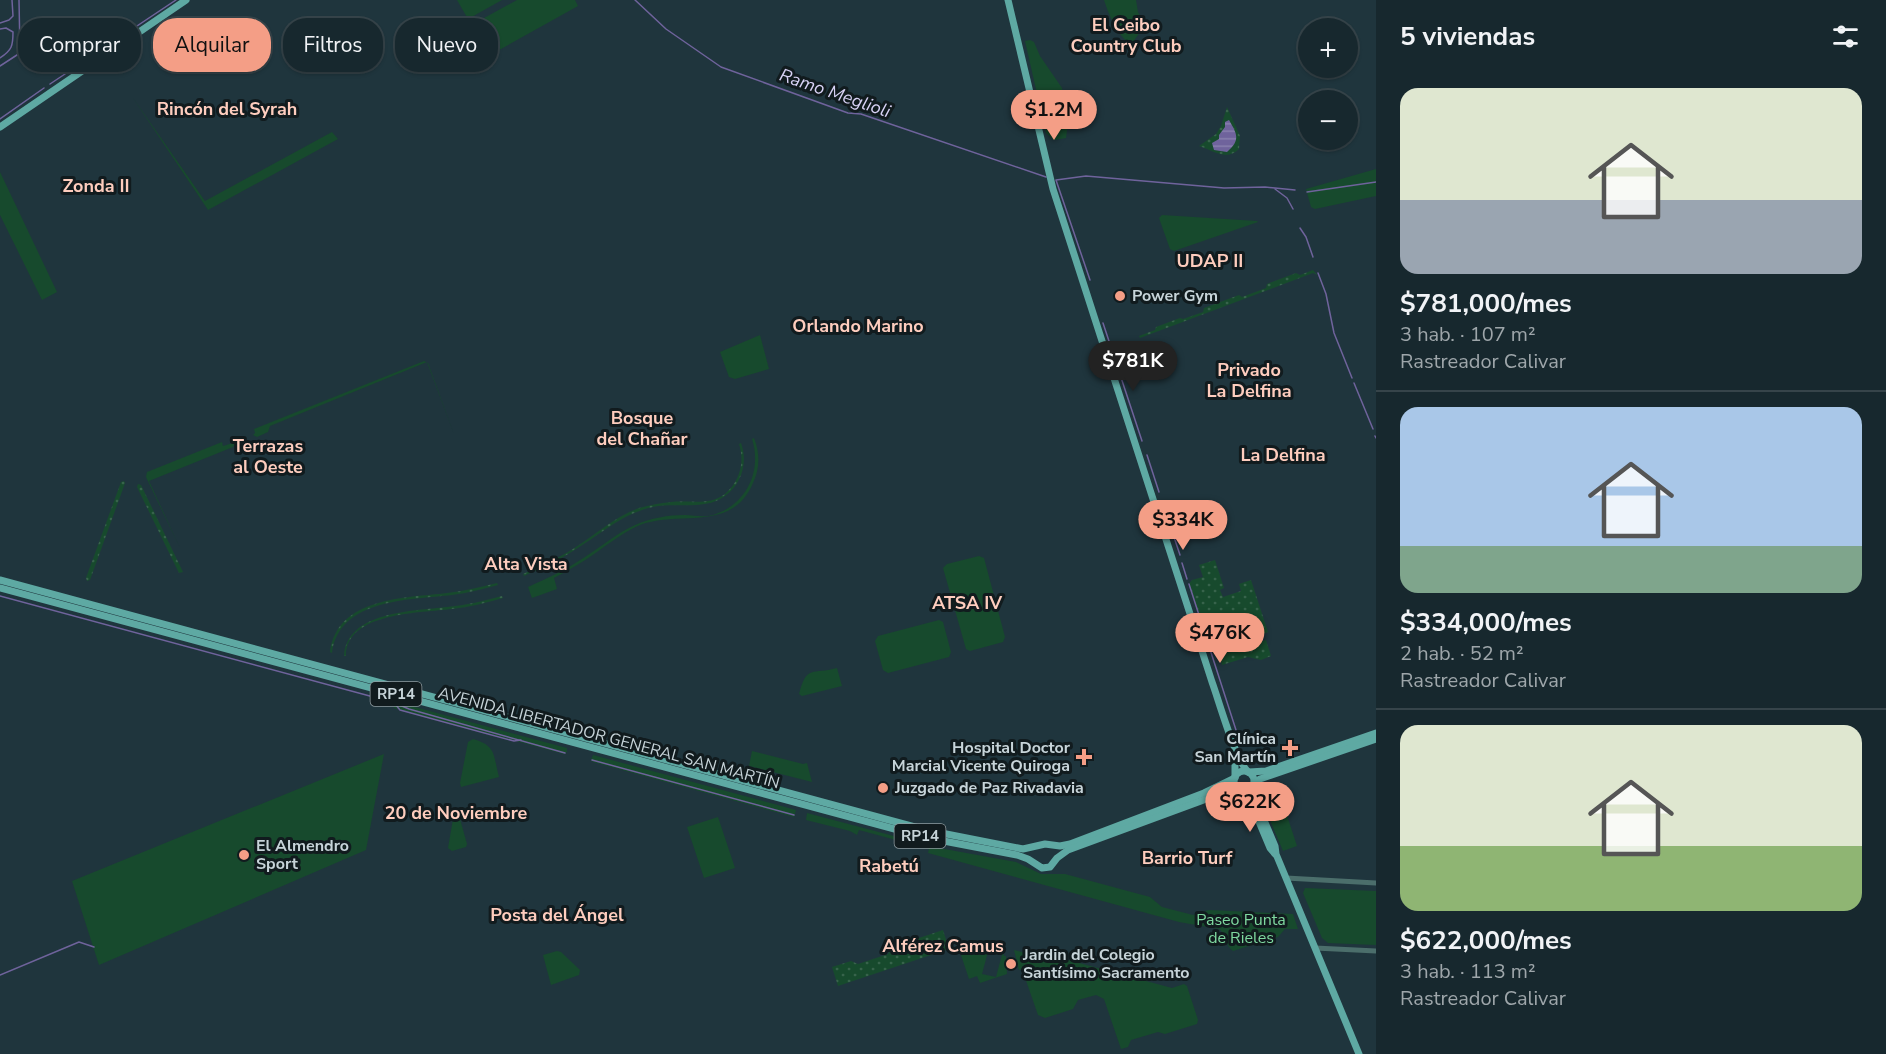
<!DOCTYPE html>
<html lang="es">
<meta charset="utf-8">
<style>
:root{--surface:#17282e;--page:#24343a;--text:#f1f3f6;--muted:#9ea6aa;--line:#36444a;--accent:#f49e86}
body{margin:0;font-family:"Nunito Sans",sans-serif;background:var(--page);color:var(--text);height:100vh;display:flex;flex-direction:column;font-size:22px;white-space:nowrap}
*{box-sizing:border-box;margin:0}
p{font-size:20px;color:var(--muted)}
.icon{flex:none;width:33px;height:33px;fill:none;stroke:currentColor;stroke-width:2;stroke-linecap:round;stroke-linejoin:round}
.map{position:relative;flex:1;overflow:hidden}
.drawer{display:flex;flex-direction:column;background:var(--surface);width:510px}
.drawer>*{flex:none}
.banner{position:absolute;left:18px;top:18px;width:570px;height:54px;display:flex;gap:12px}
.buttons{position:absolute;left:1298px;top:18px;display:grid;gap:12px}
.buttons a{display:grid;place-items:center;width:60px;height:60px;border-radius:50%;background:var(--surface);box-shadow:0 2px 4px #0004,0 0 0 2px var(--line);font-size:30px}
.price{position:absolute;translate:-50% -51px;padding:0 14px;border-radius:21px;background:var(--accent);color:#111;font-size:20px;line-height:39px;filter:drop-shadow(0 2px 3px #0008)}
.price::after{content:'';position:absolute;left:50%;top:36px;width:18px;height:14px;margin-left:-9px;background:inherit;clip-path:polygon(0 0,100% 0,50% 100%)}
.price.active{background:#222;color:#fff}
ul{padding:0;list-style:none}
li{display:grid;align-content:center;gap:12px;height:318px;padding:0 24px}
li+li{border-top:2px solid var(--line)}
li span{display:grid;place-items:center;height:186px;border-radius:18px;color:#555}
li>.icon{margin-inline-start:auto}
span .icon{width:108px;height:108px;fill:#fffc;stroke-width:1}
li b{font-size:26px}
h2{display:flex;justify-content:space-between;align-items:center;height:72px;padding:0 24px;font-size:26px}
.tag{padding:0 21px;border-radius:24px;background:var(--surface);box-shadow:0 2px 4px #0004,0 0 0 2px var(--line);font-size:21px;line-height:54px}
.tag.active{background:var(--accent);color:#111}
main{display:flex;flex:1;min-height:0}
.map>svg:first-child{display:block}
.grass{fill:url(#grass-dots)}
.green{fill:#174a2d}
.water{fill:url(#water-rules)}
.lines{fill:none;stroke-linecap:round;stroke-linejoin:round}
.stream{stroke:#6f639c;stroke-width:1.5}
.minor{stroke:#4b6e6b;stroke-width:5}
.major{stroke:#5ea9a3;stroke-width:7}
.poi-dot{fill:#f49e86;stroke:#111b1e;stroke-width:2}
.labels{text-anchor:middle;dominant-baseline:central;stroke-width:6;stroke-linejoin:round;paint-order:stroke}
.shield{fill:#111b1e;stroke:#909ca1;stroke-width:1.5}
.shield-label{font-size:15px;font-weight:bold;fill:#c7d4d9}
.poi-label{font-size:16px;font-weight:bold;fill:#c7d4d9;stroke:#111b1e;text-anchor:start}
.street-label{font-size:16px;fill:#c7d4d9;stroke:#111b1e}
.park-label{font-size:16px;fill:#7fd9a0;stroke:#111b1e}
.neighbourhood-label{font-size:18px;font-weight:bold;fill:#fecdbe;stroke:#111b1e}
.water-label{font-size:18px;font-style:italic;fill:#d8d2f5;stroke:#111b1e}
</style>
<main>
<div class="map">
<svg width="1376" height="1054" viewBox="0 0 1376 1054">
<defs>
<pattern id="grass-dots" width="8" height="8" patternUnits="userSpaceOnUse" patternTransform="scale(1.5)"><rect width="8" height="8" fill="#174a2d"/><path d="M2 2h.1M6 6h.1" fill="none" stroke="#37634b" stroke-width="1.8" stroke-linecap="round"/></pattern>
<pattern id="water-rules" width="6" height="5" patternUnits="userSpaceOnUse" patternTransform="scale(1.5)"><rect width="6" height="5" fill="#6f639c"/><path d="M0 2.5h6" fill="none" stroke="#8880ae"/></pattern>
</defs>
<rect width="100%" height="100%" fill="#1f353d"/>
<g class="grass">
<path d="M1227,107L1240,136L1239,149C1226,162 1213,150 1199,146L1216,134L1221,126Z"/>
<polygon points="1313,270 1317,275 1313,273 1140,338 1139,336 1155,330 1156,327 1180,318 1183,319 1203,312 1204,308 1239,295 1242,297 1266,288 1267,284 1296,273 1300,275"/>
<path d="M741,443C748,462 742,484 725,496C705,511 676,502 653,507C621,514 600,535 573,551C558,561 541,568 524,576L523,574C540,566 557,559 573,549C595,535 614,517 639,508C650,505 660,503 671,502C690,500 709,506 725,494C740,481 745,462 739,444Z"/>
<polygon points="124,481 125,483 90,580 87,581 86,578 121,482"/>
<polygon points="138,484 141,485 183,572 179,573 137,487"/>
<polygon points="1215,560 1224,588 1220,590 1223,597 1241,591 1239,584 1251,580 1268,632 1255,638 1256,643 1266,640 1271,656 1261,660 1248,657 1222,665 1216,643 1209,644 1189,584 1192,580 1203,577 1199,565"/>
<path d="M497,583L498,585C483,589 468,593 452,595C411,600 339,598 332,653L330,652C337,597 406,598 447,593C464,591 481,587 497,583Z"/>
<path d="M502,596L503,598C486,603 469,607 452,609C421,613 346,612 346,656H344C347,611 414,611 447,607C466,605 484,601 502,596Z"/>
<polygon points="943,930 949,949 838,986 832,967 851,961 858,964 888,954 892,947"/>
</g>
<g class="green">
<polygon points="457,0 502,0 468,19"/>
<polygon points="517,0 575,0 578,6 492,54 475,23"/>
<path d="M1104,0H1136L1138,12L1145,25L1133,42L1129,43C1116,33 1109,15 1104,0Z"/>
<polygon points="1030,40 1034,42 1040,56 1062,88 1069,116 1066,138 1054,140 1046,133 1025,41"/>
<polygon points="133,98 205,201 332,132 338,139 208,210"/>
<polygon points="1376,169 1376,196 1315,209 1311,207 1306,189"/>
<polygon points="0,172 57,292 42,300 0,215"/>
<polygon points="1162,215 1257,221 1258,222 1174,251 1170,249 1159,218"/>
<polygon points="760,335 769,369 735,379 729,377 720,352"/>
<polygon points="424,361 428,363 454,434 427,362 270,426 268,432 257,437 253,435 255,433 254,429"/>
<path d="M754,438C760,453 760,468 753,483C732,533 680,510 640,525C624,532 611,542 597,552C583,562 569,570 554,578L557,589L532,598L528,587C548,578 567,569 585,557C602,546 617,533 635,525C651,518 668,515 685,515C692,515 700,517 708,516C744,509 763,473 752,439Z"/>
<polygon points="222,442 223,446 236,442 233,447 149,481 180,548 146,477 147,472"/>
<polygon points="979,556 984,558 1005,637 1003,642 970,651 966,649 943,568 947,564"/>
<polygon points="939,620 943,622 951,652 949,657 888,673 883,670 875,641 878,636"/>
<path d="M837,668L842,686L802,696L799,694C807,664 812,675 837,668Z"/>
<polygon points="396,702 567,748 567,752 564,754 394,708"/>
<path d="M473,739C497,746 493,755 499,777L461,787L460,783L468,742Z"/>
<polygon points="752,751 803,764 807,763 812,782 749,766"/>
<polygon points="384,754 366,850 99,965 72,881"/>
<polygon points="593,755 796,810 794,817 593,762 591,760"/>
<polygon points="1276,782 1297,846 1283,851 1258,792 1260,788"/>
<polygon points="458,812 467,844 466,847 452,851 448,848 454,813"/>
<path d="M807,813L939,848L1016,862L1041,874H1065L1150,897L1162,907L1193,915L1209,910L1293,914L1298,929H1285L1278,937L1233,951C1225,946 1227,935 1219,929L1179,922L928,853L929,849L859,830L857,835L850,831L806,820Z"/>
<polygon points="718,817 735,868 704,878 687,827"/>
<polygon points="1305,888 1376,891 1376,945 1328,943 1322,938 1303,893"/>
<polygon points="980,948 989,948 982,974 996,977 1003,951 1004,956 1006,956 1007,974 980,983 977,976 969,979 961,955"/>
<polygon points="1014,950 1026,953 1031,950 1172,988 1184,984 1187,986 1198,1020 1197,1024 1165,1034 1158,1032 1131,1040 1128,1047 1121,1049 1104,999 1096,995 1078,1000 1073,1009 1045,1018 1038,1015 1022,969 1019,970"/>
<polygon points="557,951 561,952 580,970 579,975 551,985 543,955"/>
</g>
<path class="water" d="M1229,120C1237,134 1241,140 1227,152L1214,150L1212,143L1219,139V135L1225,127V122Z"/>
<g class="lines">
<g class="stream">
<polyline points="635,0 666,29 721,67 848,113 861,114 1046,177"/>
<polyline points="0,23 9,20 13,16 12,0"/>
<path d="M0,29L6,28L13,32C13,46 12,50 0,58"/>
<polyline points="0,66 20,53 19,0"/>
<polyline points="50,84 176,0"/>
<polyline points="0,119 44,88"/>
<polyline points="1275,189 1287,198 1293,209"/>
<polyline points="1307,192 1376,182"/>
<polyline points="1300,228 1306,237 1313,257"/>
<polyline points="1318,273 1326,294 1334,333 1352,378"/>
<polyline points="1090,280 1056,180 1086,176 1224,188 1265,187 1295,190"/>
<polyline points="1103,323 1142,441"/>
<polyline points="1354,383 1373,429"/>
<polyline points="1375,436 1376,438"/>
<polyline points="1147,455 1159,492"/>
<polyline points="1165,509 1171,529"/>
<polyline points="1172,531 1180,555"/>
<polyline points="1182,563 1187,579"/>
<polyline points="1189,584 1236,730"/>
<polyline points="0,596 392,702 409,709 565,753"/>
<polyline points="395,704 400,710 514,741 521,740"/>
<polyline points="592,760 794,815"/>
<polyline points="0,975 79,942 94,947"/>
</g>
<g class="minor">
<polyline points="1286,878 1376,883"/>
<polyline points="1315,948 1376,951"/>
</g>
<g class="major">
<path d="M1008,0L1053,189L1212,682C1219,701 1235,759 1248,772"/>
<polyline points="0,127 186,0"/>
<polyline points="0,580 926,830 1023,849 1045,844 1060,846 1070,844 1204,793 1235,778"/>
<polyline points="0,588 928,838 1017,855 1028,859 1042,868 1050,867 1057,858 1068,850 1220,794 1241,790"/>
<polyline points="1235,754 1235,777"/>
<circle cx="1244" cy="781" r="10"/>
<polyline points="1249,772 1266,771 1376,733"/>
<polyline points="1253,785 1260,779 1376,739"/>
<polyline points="1253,786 1255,799 1275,846 1276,854 1359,1054"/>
<polyline points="1242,790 1249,798 1270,848 1275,854"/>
</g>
</g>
<g class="poi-dot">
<circle cx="1120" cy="296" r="6"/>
<path d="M1287 739h6v6h6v6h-6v6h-6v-6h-6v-6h6z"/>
<path d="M1081 748h6v6h6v6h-6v6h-6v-6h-6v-6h6z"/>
<circle cx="883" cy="788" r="6"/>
<circle cx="244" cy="855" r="6"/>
<circle cx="1011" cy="964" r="6"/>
</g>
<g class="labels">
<g class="shield">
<rect x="370.5" y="682" width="51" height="24" rx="4.5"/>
<rect x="894.5" y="824" width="51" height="24" rx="4.5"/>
</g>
<g class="shield-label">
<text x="396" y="694">RP14</text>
<text x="920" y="836">RP14</text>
</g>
<g class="poi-label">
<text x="1132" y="296">Power Gym</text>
<text x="1276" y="739" text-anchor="end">Clínica<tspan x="1276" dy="18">San Martín</tspan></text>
<text x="1070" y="748" text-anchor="end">Hospital Doctor<tspan x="1070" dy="18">Marcial Vicente Quiroga</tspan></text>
<text x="895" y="788">Juzgado de Paz Rivadavia</text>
<text x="256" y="846">El Almendro<tspan x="256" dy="18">Sport</tspan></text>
<text x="1023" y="955">Jardin del Colegio<tspan x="1023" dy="18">Santísimo Sacramento</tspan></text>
</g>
<g class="street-label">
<text transform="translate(609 738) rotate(15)">AVENIDA LIBERTADOR GENERAL SAN MARTÍN</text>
</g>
<g class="park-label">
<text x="1241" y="920">Paseo Punta<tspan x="1241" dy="18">de Rieles</tspan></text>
</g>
<g class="neighbourhood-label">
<text x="1126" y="25">El Ceibo<tspan x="1126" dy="21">Country Club</tspan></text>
<text x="227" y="109">Rincón del Syrah</text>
<text x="96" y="186">Zonda II</text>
<text x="1210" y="261">UDAP II</text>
<text x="858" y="326">Orlando Marino</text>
<text x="1249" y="370">Privado<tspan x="1249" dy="21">La Delfina</tspan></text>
<text x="642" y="418">Bosque<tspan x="642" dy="21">del Chañar</tspan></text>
<text x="268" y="446">Terrazas<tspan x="268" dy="21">al Oeste</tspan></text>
<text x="1283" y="455">La Delfina</text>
<text x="526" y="564">Alta Vista</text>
<text x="967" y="603">ATSA IV</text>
<text x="456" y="813">20 de Noviembre</text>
<text x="1187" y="858">Barrio Turf</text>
<text x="889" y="866">Rabetú</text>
<text x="557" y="915">Posta del Ángel</text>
<text x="943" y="946">Alférez Camus</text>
</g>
<g class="water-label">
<text transform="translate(835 93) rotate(19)">Ramo Meglioli</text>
</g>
</g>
</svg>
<div class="buttons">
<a>+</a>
<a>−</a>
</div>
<b class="price" style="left:1054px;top:141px">$1.2M</b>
<b class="price active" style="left:1133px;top:392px">$781K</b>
<b class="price" style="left:1183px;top:551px">$334K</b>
<b class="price" style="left:1220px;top:664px">$476K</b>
<b class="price" style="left:1250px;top:833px">$622K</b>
<div class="banner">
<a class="tag">Comprar</a>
<a class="tag active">Alquilar</a>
<a class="tag">Filtros</a>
<a class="tag">Nuevo</a>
</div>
</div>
<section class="drawer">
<h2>5 viviendas<svg class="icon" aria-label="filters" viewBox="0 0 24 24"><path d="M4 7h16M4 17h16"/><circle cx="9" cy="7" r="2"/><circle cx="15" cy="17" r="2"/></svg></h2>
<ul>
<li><span style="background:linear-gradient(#dfe7d0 60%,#9aa5b1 0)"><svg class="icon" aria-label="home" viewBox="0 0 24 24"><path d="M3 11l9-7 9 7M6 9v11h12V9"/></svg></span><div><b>$781,000/mes</b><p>3 hab. · 107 m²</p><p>Rastreador Calivar</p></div></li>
<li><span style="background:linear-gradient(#a9c7e8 75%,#7fa58c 0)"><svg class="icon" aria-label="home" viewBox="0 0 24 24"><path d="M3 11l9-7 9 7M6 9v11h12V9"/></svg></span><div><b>$334,000/mes</b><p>2 hab. · 52 m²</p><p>Rastreador Calivar</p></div></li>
<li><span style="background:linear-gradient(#dfe7d0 65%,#8fb573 0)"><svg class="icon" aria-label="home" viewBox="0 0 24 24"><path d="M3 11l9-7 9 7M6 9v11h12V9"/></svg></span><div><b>$622,000/mes</b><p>3 hab. · 113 m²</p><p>Rastreador Calivar</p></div></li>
</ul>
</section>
</main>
